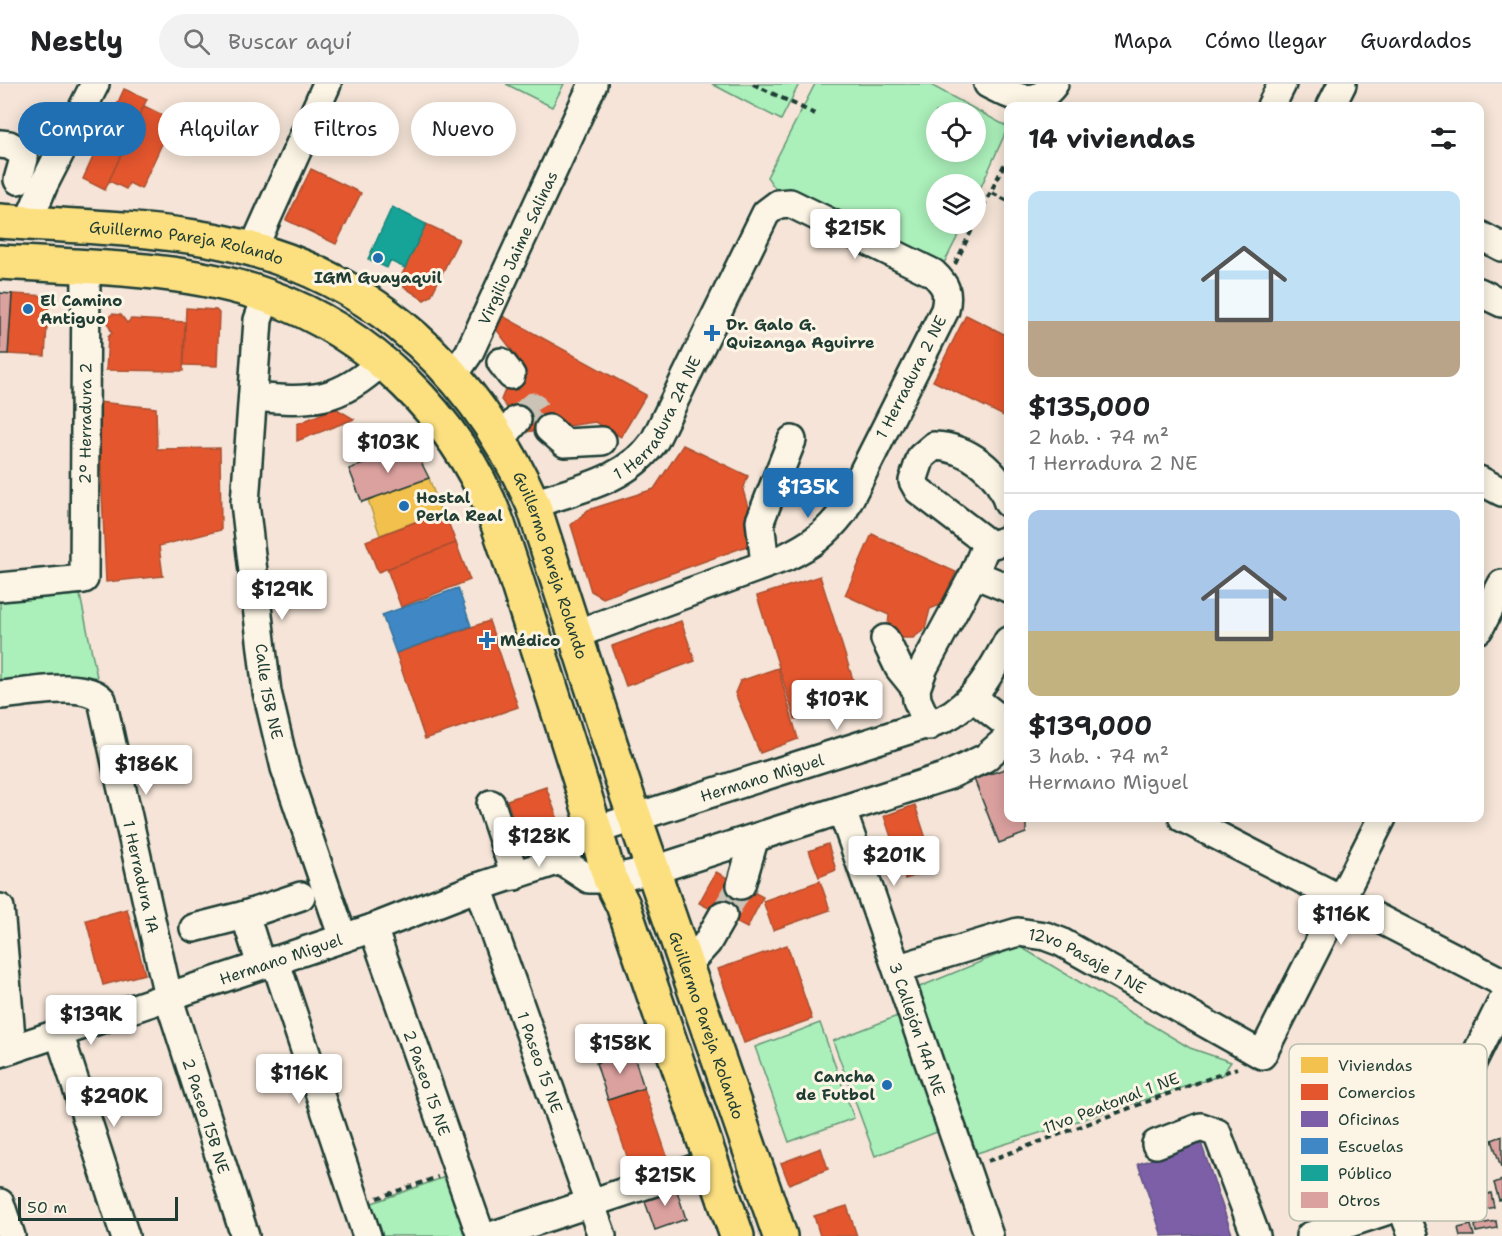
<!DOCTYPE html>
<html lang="es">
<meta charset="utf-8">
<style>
:root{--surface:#fff;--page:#f2f2f2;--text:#202124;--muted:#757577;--line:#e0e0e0;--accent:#1f6fb2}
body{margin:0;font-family:"Shantell Sans",sans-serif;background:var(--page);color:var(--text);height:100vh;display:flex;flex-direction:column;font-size:22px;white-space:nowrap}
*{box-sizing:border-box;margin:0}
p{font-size:20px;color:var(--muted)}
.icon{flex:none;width:33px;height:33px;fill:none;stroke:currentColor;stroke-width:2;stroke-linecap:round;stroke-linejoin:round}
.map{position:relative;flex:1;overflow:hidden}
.sheet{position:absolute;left:1004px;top:18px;width:480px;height:720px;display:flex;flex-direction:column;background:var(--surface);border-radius:12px;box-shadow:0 3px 15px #0003}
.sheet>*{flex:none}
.top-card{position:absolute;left:18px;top:18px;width:570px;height:54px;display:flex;gap:12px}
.fabs{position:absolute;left:926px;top:18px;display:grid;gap:12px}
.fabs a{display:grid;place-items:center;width:60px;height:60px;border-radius:50%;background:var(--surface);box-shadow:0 3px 15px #0003;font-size:30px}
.scale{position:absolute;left:18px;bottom:15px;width:160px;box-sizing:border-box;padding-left:6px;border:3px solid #1f3d34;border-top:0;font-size:16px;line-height:21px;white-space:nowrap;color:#1f3d34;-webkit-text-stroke:4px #fcf5e5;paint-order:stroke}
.price{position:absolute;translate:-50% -51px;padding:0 14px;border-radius:6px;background:#fff;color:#222;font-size:20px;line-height:39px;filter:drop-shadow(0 2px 3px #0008)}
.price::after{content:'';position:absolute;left:50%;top:36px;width:18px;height:14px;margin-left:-9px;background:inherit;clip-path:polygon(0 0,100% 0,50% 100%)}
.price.active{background:var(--accent);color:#fff}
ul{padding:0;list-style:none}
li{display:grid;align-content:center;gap:12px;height:318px;padding:0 24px}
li+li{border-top:2px solid var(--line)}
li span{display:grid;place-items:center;height:186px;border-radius:12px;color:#555}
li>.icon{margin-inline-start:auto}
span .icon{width:108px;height:108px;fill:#fffc;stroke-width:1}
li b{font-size:26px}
h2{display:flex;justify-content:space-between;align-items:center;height:72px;padding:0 24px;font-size:26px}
.chip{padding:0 21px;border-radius:27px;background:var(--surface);box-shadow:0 3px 15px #0003;font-size:21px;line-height:54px}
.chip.active{background:var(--accent);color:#fff}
header{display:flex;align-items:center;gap:36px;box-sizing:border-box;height:84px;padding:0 30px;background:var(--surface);border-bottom:2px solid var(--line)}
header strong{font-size:28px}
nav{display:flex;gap:33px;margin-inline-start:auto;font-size:21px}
.search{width:420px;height:54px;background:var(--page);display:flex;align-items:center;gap:15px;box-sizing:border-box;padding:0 21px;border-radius:33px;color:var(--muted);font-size:22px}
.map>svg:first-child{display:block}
.green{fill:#abefba;stroke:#659677;stroke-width:1.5;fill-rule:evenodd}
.homes{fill:#f2c14e;stroke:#b39946;stroke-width:1.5}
.shops{fill:#e4572e;stroke:#a94f30;stroke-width:1.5}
.offices{fill:#7b5ea7;stroke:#5f5484;stroke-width:1.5}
.schools{fill:#3f88c5;stroke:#35729a;stroke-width:1.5}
.public{fill:#17a398;stroke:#19847a;stroke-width:1.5}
.building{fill:#dba19f;stroke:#1f3d34;stroke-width:1.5}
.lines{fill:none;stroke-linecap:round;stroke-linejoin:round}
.minor-tunnel{stroke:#cac3b6;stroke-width:27;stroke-dasharray:27 14;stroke-linecap:butt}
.minor-casing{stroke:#1f3d34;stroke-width:32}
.major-casing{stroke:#1f3d34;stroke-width:38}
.path{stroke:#1f3d34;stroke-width:4;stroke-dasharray:6 4.5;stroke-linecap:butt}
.minor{stroke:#fcf5e5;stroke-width:27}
.major{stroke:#fce080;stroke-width:33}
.poi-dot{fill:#1f6fb2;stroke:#fcf5e5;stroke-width:2}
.labels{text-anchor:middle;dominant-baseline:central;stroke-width:6;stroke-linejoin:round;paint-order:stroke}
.street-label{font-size:16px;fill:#1f3d34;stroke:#fcf5e5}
.poi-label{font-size:16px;font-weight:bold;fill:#1f3d34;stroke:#fcf5e5;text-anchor:start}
.key{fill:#fcf5e5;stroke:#babeb0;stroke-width:1.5}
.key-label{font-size:16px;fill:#1f3d34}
</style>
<header>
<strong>Nestly</strong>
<div class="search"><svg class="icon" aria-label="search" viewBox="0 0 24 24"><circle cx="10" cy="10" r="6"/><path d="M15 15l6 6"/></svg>Buscar aquí</div>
<nav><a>Mapa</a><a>Cómo llegar</a><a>Guardados</a></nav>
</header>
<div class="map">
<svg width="1502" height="1152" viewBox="0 0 1502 1152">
<rect width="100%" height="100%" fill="#f5e4d7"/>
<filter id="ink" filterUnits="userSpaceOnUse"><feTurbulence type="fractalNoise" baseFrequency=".0167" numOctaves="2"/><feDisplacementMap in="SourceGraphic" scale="12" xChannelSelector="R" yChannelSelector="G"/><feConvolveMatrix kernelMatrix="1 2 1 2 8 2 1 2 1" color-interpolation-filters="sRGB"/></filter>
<g filter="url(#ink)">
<g class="green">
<polygon points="506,0 564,0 552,23"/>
<polygon points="712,0 799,0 781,36"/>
<path d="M815,0H929L1008,43L975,116V100H936V140H964L941,185L777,107L767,93ZM936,28H975V68H936Z"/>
<polygon points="80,511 97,593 0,603 0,515"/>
<polygon points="1019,862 1190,964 1231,978 1222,991 977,1069 917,904"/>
<polygon points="900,931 942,1046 875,1072 833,957"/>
<polygon points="820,939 854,1034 789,1058 755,963"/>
<polygon points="456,1089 477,1152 371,1152 361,1123"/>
</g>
<polygon class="homes" points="429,394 441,428 380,451 368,416"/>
<g class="shops">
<polygon points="124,5 147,15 105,106 83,95"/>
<polygon points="144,22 173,36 141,105 129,99 126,105 109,97"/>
<polygon points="311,85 361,109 336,160 286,136"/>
<polygon points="426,140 459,155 431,212 424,216 398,199"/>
<polygon points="12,210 49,212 45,272 8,270"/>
<polygon points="186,224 216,226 219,229 217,282 184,281"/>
<polygon points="112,230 121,231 127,239 131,235 185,238 183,287 106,286 108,253 112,249 106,236"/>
<polygon points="499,230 646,311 621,353 595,338 526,348 501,316 518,274 493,241"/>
<polygon points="966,231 1008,252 1008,334 933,297"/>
<polygon points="98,318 156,324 157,365 220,364 221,446 159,462 163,492 106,498"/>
<polygon points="335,324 354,335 297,357 297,340"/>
<polygon points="683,361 748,392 743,406 758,458 603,514 591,507 571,441 588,426 654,405"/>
<polygon points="444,427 456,459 378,488 366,457"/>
<polygon points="872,450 956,488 940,521 930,525 925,545 913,554 901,554 893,550 888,541 889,531 845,511"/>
<polygon points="456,459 470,496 401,523 387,485"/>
<polygon points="820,492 856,605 821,616 825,626 795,635 757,512"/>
<polygon points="489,537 518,623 425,655 396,569"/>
<polygon points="681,537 695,577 626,602 612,562"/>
<polygon points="778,584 798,655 760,669 735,609 740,597"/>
<polygon points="546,703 560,741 539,749 537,744 519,751 507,716"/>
<polygon points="915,721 936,785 905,795 884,732"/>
<polygon points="828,760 836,786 819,793 809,767"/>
<polygon points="716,788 763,813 747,844 699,819"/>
<polygon points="820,797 830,826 773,846 763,817"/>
<polygon points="127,825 145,890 103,901 86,836"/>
<polygon points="787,861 812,935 744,959 718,885"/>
<polygon points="644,1004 670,1081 634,1093 608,1016"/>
<polygon points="821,1064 828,1085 789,1100 781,1079"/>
<polygon points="847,1122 857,1152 820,1152 814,1132"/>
</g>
<polygon class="offices" points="1201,1059 1232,1150 1162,1152 1138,1080"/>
<polygon class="schools" points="458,504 471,542 396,569 382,531"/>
<polygon class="public" points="392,123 426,140 405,184 390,177 387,184 368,175"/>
<g class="building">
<polygon points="0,209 12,210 8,270 0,270"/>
<polygon points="413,362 429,394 362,418 349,385"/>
<polygon points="1008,684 1008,734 1026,734 1026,749 999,759 974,695"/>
<polygon points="632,966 644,1004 608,1016 596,979"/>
<polygon points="1502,1052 1502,1083 1501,1083 1492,1056"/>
<polygon points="1502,1096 1502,1115 1499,1116 1494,1099"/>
<polygon points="675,1101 686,1135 655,1146 643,1112"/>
<polygon points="1491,1109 1494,1123 1455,1134 1452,1121"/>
<polygon points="1496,1137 1497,1144 1476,1148 1475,1141"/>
<polygon points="1471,1141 1474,1152 1460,1152 1458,1144"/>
</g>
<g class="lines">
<g class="minor-tunnel">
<polyline points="517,336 533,322 549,345"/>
<polyline points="723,831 741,801"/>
</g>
<g class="minor-casing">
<g id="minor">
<path d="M988,0C1012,12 1035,26 1054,0"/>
<polyline points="1271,22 1282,0"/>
<polyline points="1331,22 1342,0"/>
<polyline points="0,60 9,61 23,69 24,75 18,96"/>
<polyline points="28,139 44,100 95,0"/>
<polyline points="1479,151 1502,163"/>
<polyline points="253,165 327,0"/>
<polyline points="1479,208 1502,219"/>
<path id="s1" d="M267,211L258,236L245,419L267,608L285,684L343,854"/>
<polyline points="501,278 511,291"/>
<path id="s2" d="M453,292L469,269L593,0"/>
<path d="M253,313C310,318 339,319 382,277"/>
<polyline points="549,345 565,359 602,357"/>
<polyline points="501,355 517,336"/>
<polyline points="1479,396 1502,408"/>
<path id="s3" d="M533,420C578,405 627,397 655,356L766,129L778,120L790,119L933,189C946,201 949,208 945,226L843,428C826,450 811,461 786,473L576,550"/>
<path d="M990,461L918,406L913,397L921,373L934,362C967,363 999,387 1008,419"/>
<polyline points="765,480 760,437 792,356"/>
<polyline points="974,490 1008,504"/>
<path id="s4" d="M0,503L84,495L86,184"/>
<polyline points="1479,545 1502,500"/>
<polyline points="885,555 899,584 916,605"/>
<path d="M1008,557C991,588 975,619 943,635L596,746L576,756L560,776L589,795H610L654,786L947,692L985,674L1008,654"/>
<path id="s5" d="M0,611C27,609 84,596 102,616L168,912L245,1152"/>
<polyline points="972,613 1008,641"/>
<polyline points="929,642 917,616 916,605 924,583 974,490 984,466 990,461 1008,456"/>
<polyline points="491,720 515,792"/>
<polyline points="1183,734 1502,898"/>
<path id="s6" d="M846,738L989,1152"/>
<polyline points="741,801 754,756"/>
<path id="s7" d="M478,803L602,1152"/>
<polyline points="0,824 12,965"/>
<polyline points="245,831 301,812"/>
<polyline points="194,844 245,831 261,881"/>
<path id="s8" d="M373,844L481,1152"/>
<polyline points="275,876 367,1152"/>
<polyline points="687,881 707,859 723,831"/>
<path id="s9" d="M899,884L1018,848L1045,852L1061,858L1262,971L1382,734"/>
<polyline points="59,949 125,1152"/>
<path id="s10" d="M0,969L373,844L478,803L560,776"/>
<polyline points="1156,1060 1201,1043 1217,1049 1256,1152"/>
<polyline points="0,1119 11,1152"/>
<polyline points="1401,1122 1413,1152"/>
<polyline points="491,1152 712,1079"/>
<polyline points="1310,1152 1401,1122 1502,918"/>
</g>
</g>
<g class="major-casing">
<g id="major">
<path id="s11" d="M0,137C65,142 131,143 195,153C355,177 469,275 533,420L626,708L780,1152"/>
<path d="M0,178C85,183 187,183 267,212C369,248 457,333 496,435C512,479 525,525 540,570C564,645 588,720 610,795L623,821L737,1152"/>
</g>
</g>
<g class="path">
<polyline points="753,0 815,30"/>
<polyline points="992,109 1008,117"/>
<polyline points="955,180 1008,73"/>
<polyline points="988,1077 1237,984"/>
<polyline points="377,1114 438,1093"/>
</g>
<use href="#minor" class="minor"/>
<use href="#major" class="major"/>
</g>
</g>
<g class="poi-dot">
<circle cx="378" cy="174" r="6"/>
<circle cx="28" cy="225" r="6"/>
<path d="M709 240h6v6h6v6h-6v6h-6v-6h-6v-6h6z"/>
<circle cx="404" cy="422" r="6"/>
<path d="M484 547h6v6h6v6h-6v6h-6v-6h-6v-6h6z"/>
<circle cx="887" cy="1001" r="6"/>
</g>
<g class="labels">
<g class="street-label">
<text stroke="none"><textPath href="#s11" startOffset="188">Guillermo Pareja Rolando</textPath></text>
<text stroke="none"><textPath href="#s2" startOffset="144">Virgilio Jaime Salinas</textPath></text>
<text transform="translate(911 293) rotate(-63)">1 Herradura 2 NE</text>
<text stroke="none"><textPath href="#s3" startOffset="160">1 Herradura 2A NE</textPath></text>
<text stroke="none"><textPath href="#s4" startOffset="240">2° Herradura 2</textPath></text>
<text stroke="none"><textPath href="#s11" startOffset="710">Guillermo Pareja Rolando</textPath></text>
<text stroke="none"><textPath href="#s1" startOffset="400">Calle 15B NE</textPath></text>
<text transform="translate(762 694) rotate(-17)">Hermano Miguel</text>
<text stroke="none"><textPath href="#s5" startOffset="286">1 Herradura 1A</textPath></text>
<text stroke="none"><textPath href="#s10" startOffset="296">Hermano Miguel</textPath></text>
<text stroke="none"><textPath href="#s9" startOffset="200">12vo Pasaje 1 NE</textPath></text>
<text stroke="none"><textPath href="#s11" startOffset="1196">Guillermo Pareja Rolando</textPath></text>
<text stroke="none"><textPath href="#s6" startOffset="219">3 Callejón 14A NE</textPath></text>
<text stroke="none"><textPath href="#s7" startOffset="186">1 Paseo 15 NE</textPath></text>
<text stroke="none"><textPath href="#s8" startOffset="164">2 Paseo 15 NE</textPath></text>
<text transform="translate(1111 1019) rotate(-21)">11vo Peatonal 1 NE</text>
<text stroke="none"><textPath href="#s5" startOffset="534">2 Paseo 15B NE</textPath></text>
</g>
<g class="poi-label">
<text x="378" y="193" text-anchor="middle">IGM Guayaquil</text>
<text x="40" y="216">El Camino<tspan x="40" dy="18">Antiguo</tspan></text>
<text x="726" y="240">Dr. Galo G.<tspan x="726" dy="18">Quizanga Aguirre</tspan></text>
<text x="416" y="413">Hostal<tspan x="416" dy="18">Perla Real</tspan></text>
<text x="500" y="556">Médico</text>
<text x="875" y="992" text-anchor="end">Cancha<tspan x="875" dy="18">de Futbol</tspan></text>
</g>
</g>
<rect x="1289" y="960" width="198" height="177" rx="9" class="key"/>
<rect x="1301" y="973" width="27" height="16" fill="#f2c14e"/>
<rect x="1301" y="1000" width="27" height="16" fill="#e4572e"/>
<rect x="1301" y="1027" width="27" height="16" fill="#7b5ea7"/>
<rect x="1301" y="1054" width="27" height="16" fill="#3f88c5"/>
<rect x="1301" y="1081" width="27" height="16" fill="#17a398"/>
<rect x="1301" y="1108" width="27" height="16" fill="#dba19f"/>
<g class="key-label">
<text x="1338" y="987">Viviendas</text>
<text x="1338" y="1014">Comercios</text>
<text x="1338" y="1041">Oficinas</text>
<text x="1338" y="1068">Escuelas</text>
<text x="1338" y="1095">Público</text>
<text x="1338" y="1122">Otros</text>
</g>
</svg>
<div class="fabs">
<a><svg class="icon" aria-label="locate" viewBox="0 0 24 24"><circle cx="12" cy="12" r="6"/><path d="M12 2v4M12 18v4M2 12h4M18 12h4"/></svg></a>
<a><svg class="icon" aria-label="layers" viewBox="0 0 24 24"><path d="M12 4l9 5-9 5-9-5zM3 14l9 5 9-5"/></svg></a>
</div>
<div class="scale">50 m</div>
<b class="price" style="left:855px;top:176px">$215K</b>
<b class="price" style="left:388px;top:390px">$103K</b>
<b class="price active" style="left:808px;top:435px">$135K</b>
<b class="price" style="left:282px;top:537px">$129K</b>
<b class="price" style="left:837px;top:647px">$107K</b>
<b class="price" style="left:146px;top:712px">$186K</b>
<b class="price" style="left:539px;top:784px">$128K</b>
<b class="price" style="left:894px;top:803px">$201K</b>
<b class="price" style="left:1341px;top:862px">$116K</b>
<b class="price" style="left:91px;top:962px">$139K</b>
<b class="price" style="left:620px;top:991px">$158K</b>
<b class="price" style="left:299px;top:1021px">$116K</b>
<b class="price" style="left:114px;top:1044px">$290K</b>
<b class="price" style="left:665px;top:1123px">$215K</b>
<div class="top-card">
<a class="chip active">Comprar</a>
<a class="chip">Alquilar</a>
<a class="chip">Filtros</a>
<a class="chip">Nuevo</a>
</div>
<section class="sheet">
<h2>14 viviendas<svg class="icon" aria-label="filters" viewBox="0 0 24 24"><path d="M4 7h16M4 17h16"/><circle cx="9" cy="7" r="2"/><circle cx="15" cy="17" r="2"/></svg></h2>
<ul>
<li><span style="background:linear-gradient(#bfe0f5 70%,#b9a48a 0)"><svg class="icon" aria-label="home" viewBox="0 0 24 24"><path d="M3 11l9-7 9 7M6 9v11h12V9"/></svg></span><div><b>$135,000</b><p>2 hab. · 74 m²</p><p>1 Herradura 2 NE</p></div></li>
<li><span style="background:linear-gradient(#a9c7e8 65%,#c2b280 0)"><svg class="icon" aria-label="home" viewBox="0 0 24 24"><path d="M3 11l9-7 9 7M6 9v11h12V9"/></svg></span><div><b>$139,000</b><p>3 hab. · 74 m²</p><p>Hermano Miguel</p></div></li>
</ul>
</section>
</div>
